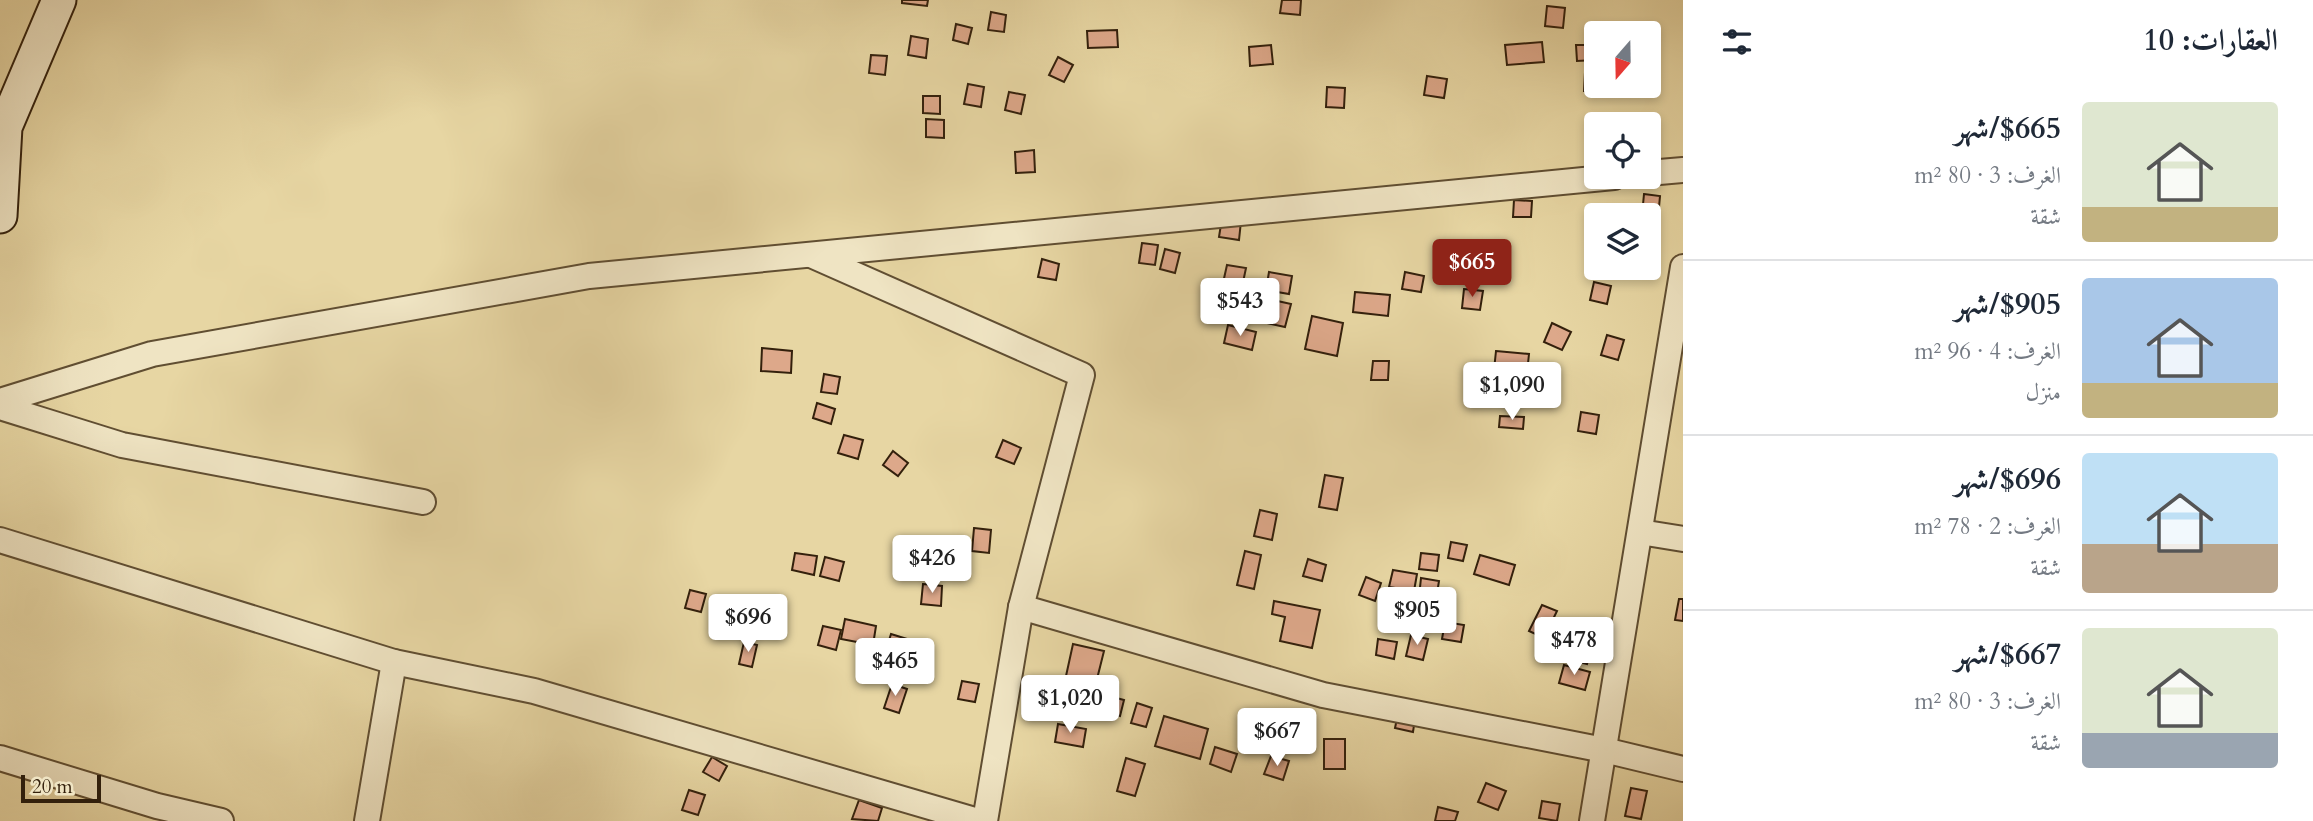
<!DOCTYPE html>
<html lang="ar">
<meta charset="utf-8">
<style>
:root{--surface:#fff;--page:#f6f6f7;--text:#1f2937;--muted:#747a83;--line:#e0e1e3;--accent:#8f2418}
body{margin:0;font-family:Cardo,Amiri,serif;background:var(--page);color:var(--text);direction:rtl;height:100vh;display:flex;flex-direction:column;font-size:26px;white-space:nowrap}
*{box-sizing:border-box;margin:0}
p{font-size:23px;color:var(--muted)}
.icon{flex:none;width:38px;height:38px;fill:none;stroke:currentColor;stroke-width:2;stroke-linecap:round;stroke-linejoin:round}
.map{position:relative;flex:1;overflow:hidden;direction:ltr}
.side{display:flex;flex-direction:column;background:var(--surface);width:630px}
.side>*{flex:none}
.needle{width:46px;rotate:200deg}
.tools{position:absolute;left:1584px;top:21px;display:grid;gap:14px}
.tools a{display:grid;place-items:center;width:77px;height:77px;border-radius:7px;background:var(--surface);box-shadow:0 4px 10px #0003;font-size:35px}
.scale{position:absolute;left:21px;bottom:18px;width:80px;box-sizing:border-box;padding-left:7px;border:4px solid #33200c;border-top:0;font-size:19px;line-height:24px;white-space:nowrap;color:#33200c;-webkit-text-stroke:5px #efe4c3;paint-order:stroke}
.price{position:absolute;translate:-50% -60px;padding:0 16px;border-radius:7px;background:#fff;color:#222;font-size:23px;line-height:46px;filter:drop-shadow(0 2px 4px #0008)}
.price::after{content:'';position:absolute;left:50%;top:42px;width:21px;height:16px;margin-left:-10px;background:inherit;clip-path:polygon(0 0,100% 0,50% 100%)}
.price.on{background:var(--accent);color:#fff}
ul{padding:0;list-style:none}
li{display:flex;align-items:center;gap:21px;height:175px;padding:0 35px}
li+li{border-top:2px solid var(--line)}
li span{display:grid;place-items:center;flex:none;width:196px;height:140px;border-radius:7px;color:#555}
li>.icon{margin-inline-start:auto}
span .icon{width:84px;height:84px;fill:#fffc;stroke-width:1}
li b{font-size:30px}
h2{display:flex;justify-content:space-between;align-items:center;height:84px;padding:0 35px;font-size:30px}
main{display:flex;flex:1;min-height:0}
.map>svg:first-child{display:block}
.building{fill:#dda88a;stroke:#33200c;stroke-width:2}
.lines{fill:none;stroke-linecap:round;stroke-linejoin:round}
.street-casing{stroke:#604e32;stroke-width:28}
.secondary-casing{stroke:#33200c;stroke-width:37}
.street{stroke:#efe4c3;stroke-width:24}
.secondary{stroke:#efe4c3;stroke-width:33}
</style>
<main>
<section class="side">
<h2>العقارات: 10<svg class="icon" aria-label="filters" viewBox="0 0 24 24"><path d="M4 7h16M4 17h16"/><circle cx="9" cy="7" r="2"/><circle cx="15" cy="17" r="2"/></svg></h2>
<ul>
<li><span style="background:linear-gradient(#dfe7d0 75%,#c2b280 0)"><svg class="icon" aria-label="home" viewBox="0 0 24 24"><path d="M3 11l9-7 9 7M6 9v11h12V9"/></svg></span><div><b>$665/شهر</b><p>الغرف: 3 · 80 m²</p><p>شقة</p></div></li>
<li><span style="background:linear-gradient(#a9c7e8 75%,#c2b280 0)"><svg class="icon" aria-label="home" viewBox="0 0 24 24"><path d="M3 11l9-7 9 7M6 9v11h12V9"/></svg></span><div><b>$905/شهر</b><p>الغرف: 4 · 96 m²</p><p>منزل</p></div></li>
<li><span style="background:linear-gradient(#bfe0f5 65%,#b9a48a 0)"><svg class="icon" aria-label="home" viewBox="0 0 24 24"><path d="M3 11l9-7 9 7M6 9v11h12V9"/></svg></span><div><b>$696/شهر</b><p>الغرف: 2 · 78 m²</p><p>شقة</p></div></li>
<li><span style="background:linear-gradient(#dfe7d0 75%,#9aa5b1 0)"><svg class="icon" aria-label="home" viewBox="0 0 24 24"><path d="M3 11l9-7 9 7M6 9v11h12V9"/></svg></span><div><b>$667/شهر</b><p>الغرف: 3 · 80 m²</p><p>شقة</p></div></li>
</ul>
</section>
<div class="map">
<svg width="1683" height="821" viewBox="0 0 1683 821">
<rect width="100%" height="100%" fill="#e7d6a3"/>
<filter id="stains"><feTurbulence type="fractalNoise" baseFrequency=".00286" numOctaves="4"/><feColorMatrix values="0 0 0 0 .2 0 0 0 0 .09 0 0 0 0 .02 0 0 0 .5 -.17"/></filter>
<radialGradient id="worn" r=".72"><stop offset=".6" stop-color="#630" stop-opacity="0"/><stop offset="1" stop-color="#630" stop-opacity=".3"/></radialGradient>
<g class="building">
<polygon points="902,0 928,0 927,6 902,3"/>
<polygon points="1282,0 1301,0 1300,15 1280,13"/>
<polygon points="1547,6 1565,8 1563,28 1545,26"/>
<polygon points="991,12 1006,15 1004,32 988,30"/>
<polygon points="956,24 972,28 968,44 953,40"/>
<polygon points="1117,30 1118,47 1088,48 1087,31"/>
<polygon points="911,36 928,39 926,58 908,55"/>
<polygon points="1542,42 1544,62 1507,65 1505,45"/>
<polygon points="1271,45 1273,64 1250,66 1249,47"/>
<polygon points="1576,45 1595,45 1595,60 1577,61"/>
<polygon points="871,55 887,56 885,75 869,73"/>
<polygon points="1058,57 1073,65 1064,82 1049,75"/>
<polygon points="1585,72 1596,73 1596,86 1605,86 1604,92 1584,91"/>
<polygon points="1427,76 1447,79 1444,98 1424,95"/>
<polygon points="968,84 984,87 981,107 964,104"/>
<polygon points="1327,87 1345,88 1344,108 1326,107"/>
<polygon points="1009,92 1025,95 1021,114 1005,110"/>
<polygon points="923,96 940,96 940,114 923,113"/>
<polygon points="926,119 944,120 944,138 926,137"/>
<polygon points="1034,150 1035,172 1016,173 1015,152"/>
<polygon points="1644,194 1660,196 1658,218 1642,215"/>
<polygon points="1514,200 1532,201 1531,217 1513,217"/>
<polygon points="1222,218 1241,221 1239,240 1219,237"/>
<polygon points="1142,243 1158,245 1155,265 1139,263"/>
<polygon points="1165,249 1180,253 1175,273 1160,269"/>
<polygon points="1042,259 1059,264 1056,280 1038,277"/>
<polygon points="1227,265 1246,268 1242,287 1223,283"/>
<polygon points="1269,272 1292,276 1289,294 1266,290"/>
<polygon points="1405,272 1424,276 1421,292 1402,289"/>
<polygon points="1594,282 1611,286 1607,304 1590,300"/>
<polygon points="1464,289 1483,291 1480,310 1462,308"/>
<polygon points="1355,292 1390,295 1388,316 1353,312"/>
<polygon points="1273,300 1291,304 1285,327 1267,323"/>
<polygon points="1312,316 1343,323 1337,356 1305,349"/>
<polygon points="1552,323 1571,332 1562,350 1544,342"/>
<polygon points="1228,325 1256,332 1252,350 1224,343"/>
<polygon points="1607,335 1624,340 1618,360 1601,355"/>
<polygon points="762,348 792,351 791,373 761,371"/>
<polygon points="1496,351 1529,354 1527,373 1494,370"/>
<polygon points="1373,361 1389,361 1388,380 1371,380"/>
<polygon points="824,374 840,377 837,394 821,392"/>
<polygon points="817,403 835,409 831,424 813,418"/>
<polygon points="1581,412 1599,415 1596,434 1578,431"/>
<polygon points="1500,416 1524,417 1523,429 1499,427"/>
<polygon points="844,435 863,440 858,459 838,453"/>
<polygon points="1003,440 1021,448 1014,464 996,457"/>
<polygon points="893,451 908,463 898,476 883,465"/>
<polygon points="1325,475 1343,478 1337,510 1319,507"/>
<polygon points="1260,510 1277,514 1272,540 1254,536"/>
<polygon points="974,528 991,530 989,553 972,551"/>
<polygon points="1451,542 1467,545 1463,561 1448,558"/>
<polygon points="1245,551 1261,555 1254,589 1237,585"/>
<polygon points="795,553 817,556 814,575 792,570"/>
<polygon points="1421,553 1439,555 1437,571 1419,569"/>
<polygon points="1480,555 1515,565 1509,585 1474,574"/>
<polygon points="825,557 844,562 839,581 820,576"/>
<polygon points="1308,559 1326,565 1322,581 1303,576"/>
<polygon points="1393,570 1417,574 1414,591 1389,587"/>
<polygon points="1366,577 1381,583 1375,601 1359,595"/>
<polygon points="1421,578 1439,581 1436,600 1419,597"/>
<polygon points="923,584 942,586 941,606 921,604"/>
<polygon points="690,590 706,594 701,612 685,608"/>
<polygon points="1679,599 1683,599 1683,621 1675,620"/>
<polygon points="1274,601 1320,610 1312,648 1280,641 1285,617 1272,614"/>
<polygon points="719,605 736,609 732,626 716,622"/>
<polygon points="1542,605 1557,611 1544,638 1529,631"/>
<polygon points="747,612 778,616 775,638 744,633"/>
<polygon points="845,619 876,626 873,645 841,639"/>
<polygon points="1445,622 1464,625 1461,642 1442,639"/>
<polygon points="823,626 841,630 836,650 818,645"/>
<polygon points="891,634 907,639 903,655 886,650"/>
<polygon points="1411,635 1428,639 1423,660 1406,656"/>
<polygon points="1378,639 1397,642 1394,659 1376,655"/>
<polygon points="1565,640 1592,647 1587,664 1560,657"/>
<polygon points="744,642 757,645 752,667 739,664"/>
<polygon points="1073,644 1104,651 1096,683 1066,676"/>
<polygon points="877,661 903,668 899,685 872,677"/>
<polygon points="1564,665 1590,672 1585,690 1559,683"/>
<polygon points="1044,680 1060,684 1056,702 1040,698"/>
<polygon points="962,681 979,684 975,702 958,699"/>
<polygon points="892,684 907,689 899,713 884,708"/>
<polygon points="1105,695 1124,700 1120,716 1101,711"/>
<polygon points="1137,703 1152,708 1146,727 1131,723"/>
<polygon points="1399,709 1416,712 1413,732 1395,728"/>
<polygon points="1164,716 1208,729 1200,759 1155,746"/>
<polygon points="1058,724 1086,729 1083,747 1055,742"/>
<rect x="1324" y="739" width="21" height="30"/>
<polygon points="1215,747 1237,754 1231,772 1210,764"/>
<polygon points="1271,756 1289,761 1283,780 1264,774"/>
<polygon points="712,757 727,766 719,781 703,772"/>
<polygon points="1126,758 1145,764 1135,796 1117,791"/>
<polygon points="1486,783 1506,791 1498,810 1478,802"/>
<polygon points="1631,788 1647,791 1641,819 1625,816"/>
<polygon points="689,790 705,795 698,815 682,810"/>
<polygon points="859,800 882,808 878,821 852,819"/>
<polygon points="1542,801 1560,804 1557,821 1539,818"/>
<polygon points="1438,807 1458,812 1455,821 1435,821"/>
</g>
<g class="lines">
<g class="street-casing">
<g id="street">
<polyline points="1648,173 1683,170"/>
<polyline points="811,255 1082,375 1021,607 985,821"/>
<polyline points="0,401 152,354 589,276 1614,177"/>
<polyline points="0,407 122,445 423,502"/>
<polyline points="1640,532 1683,539"/>
<polyline points="0,540 394,662 534,691 978,821"/>
<polyline points="1021,607 1323,695 1604,750 1683,769"/>
<polyline points="0,758 157,806 221,821"/>
<polyline points="367,821 394,662"/>
<polyline points="1592,821 1683,267"/>
</g>
</g>
<g class="secondary-casing">
<polyline id="secondary" points="0,216 5,127 59,0"/>
</g>
<use href="#street" class="street"/>
<use href="#secondary" class="secondary"/>
</g>
<rect width="100%" height="100%" filter="url(#stains)"/>
<rect width="100%" height="100%" fill="url(#worn)"/>
</svg>
<div class="tools">
<a><svg class="needle" viewBox="-14 -14 28 28"><path d="M0-13l5 13h-10z" fill="#e53935"/><path d="M0 13l5-13h-10z" fill="#747a83"/></svg></a>
<a><svg class="icon" aria-label="locate" viewBox="0 0 24 24"><circle cx="12" cy="12" r="6"/><path d="M12 2v4M12 18v4M2 12h4M18 12h4"/></svg></a>
<a><svg class="icon" aria-label="layers" viewBox="0 0 24 24"><path d="M12 4l9 5-9 5-9-5zM3 14l9 5 9-5"/></svg></a>
</div>
<div class="scale">20 m</div>
<b class="price on" style="left:1472px;top:299px">$665</b>
<b class="price" style="left:1240px;top:338px">$543</b>
<b class="price" style="left:1512px;top:422px">$1,090</b>
<b class="price" style="left:932px;top:595px">$426</b>
<b class="price" style="left:1417px;top:647px">$905</b>
<b class="price" style="left:748px;top:654px">$696</b>
<b class="price" style="left:1574px;top:677px">$478</b>
<b class="price" style="left:895px;top:698px">$465</b>
<b class="price" style="left:1070px;top:735px">$1,020</b>
<b class="price" style="left:1277px;top:768px">$667</b>
</div>
</main>
